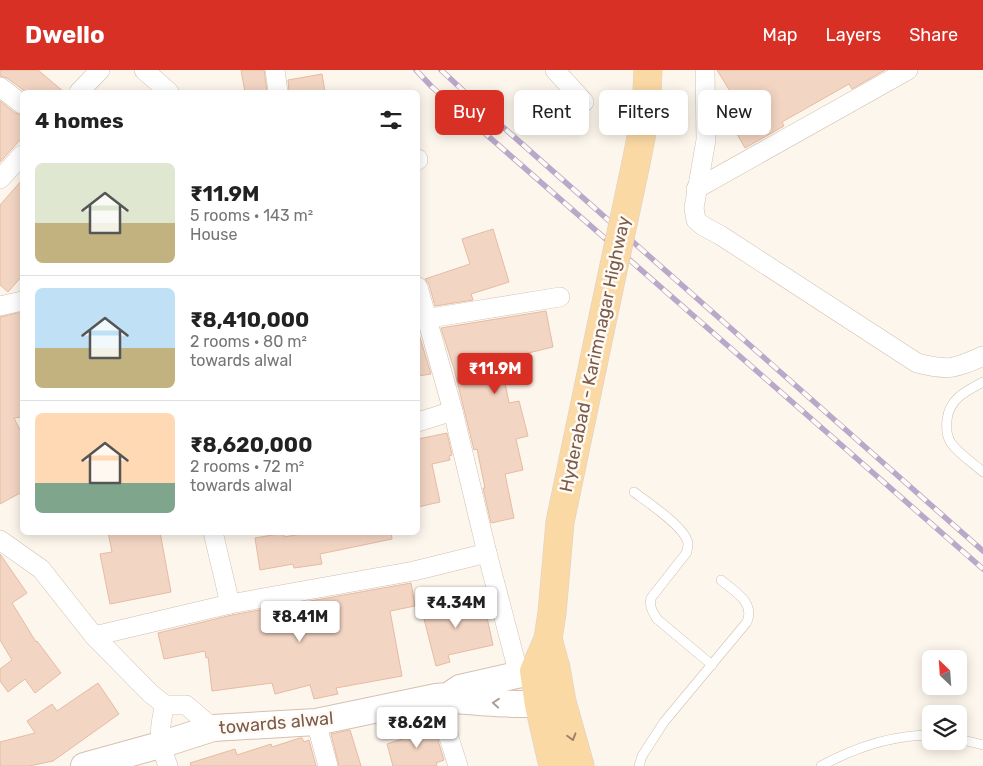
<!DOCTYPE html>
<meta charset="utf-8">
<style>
:root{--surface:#fff;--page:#f6f6f6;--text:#222;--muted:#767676;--line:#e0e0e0;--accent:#d93025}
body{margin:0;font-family:Rubik,sans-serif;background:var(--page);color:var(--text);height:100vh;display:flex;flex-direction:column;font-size:19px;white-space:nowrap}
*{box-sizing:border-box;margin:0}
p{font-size:16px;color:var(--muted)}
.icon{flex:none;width:28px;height:28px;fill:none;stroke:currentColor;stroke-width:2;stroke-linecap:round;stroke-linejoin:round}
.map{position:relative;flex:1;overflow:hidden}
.drawer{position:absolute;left:20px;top:20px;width:400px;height:445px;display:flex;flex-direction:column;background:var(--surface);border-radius:8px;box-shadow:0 2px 12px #0003}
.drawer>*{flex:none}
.banner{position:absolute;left:435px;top:20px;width:472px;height:45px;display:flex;gap:10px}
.needle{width:32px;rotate:335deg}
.tools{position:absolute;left:922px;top:580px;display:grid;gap:10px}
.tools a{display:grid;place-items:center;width:45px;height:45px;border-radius:8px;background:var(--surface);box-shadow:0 2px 12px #0003;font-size:25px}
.price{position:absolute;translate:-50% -42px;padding:0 11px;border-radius:5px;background:#fff;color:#222;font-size:16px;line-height:32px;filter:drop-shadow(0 1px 2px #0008)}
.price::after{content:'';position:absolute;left:50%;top:30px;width:15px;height:11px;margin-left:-8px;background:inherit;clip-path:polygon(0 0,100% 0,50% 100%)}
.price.current{background:var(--accent);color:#fff}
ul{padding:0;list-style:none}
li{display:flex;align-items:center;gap:15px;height:125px;padding:0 15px}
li+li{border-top:1px solid var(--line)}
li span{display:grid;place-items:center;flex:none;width:140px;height:100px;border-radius:8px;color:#555}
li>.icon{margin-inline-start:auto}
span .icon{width:60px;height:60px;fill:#fffc;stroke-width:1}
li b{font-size:21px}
h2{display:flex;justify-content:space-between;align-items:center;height:60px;padding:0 15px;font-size:21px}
.tag{padding:0 18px;border-radius:8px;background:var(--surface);box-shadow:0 2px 12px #0003;font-size:18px;line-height:45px}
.tag.current{background:var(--accent);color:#fff}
header{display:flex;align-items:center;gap:30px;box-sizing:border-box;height:70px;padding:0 25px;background:var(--accent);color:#fff}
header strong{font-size:24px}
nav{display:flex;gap:28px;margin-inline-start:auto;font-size:18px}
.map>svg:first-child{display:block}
.building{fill:#f3d5c3;stroke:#e6bba3}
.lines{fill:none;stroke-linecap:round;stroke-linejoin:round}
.lane-casing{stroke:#d1beb0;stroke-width:10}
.street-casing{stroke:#d1beb0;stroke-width:20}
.secondary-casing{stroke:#d6c0b0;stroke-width:28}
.primary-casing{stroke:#dad1cd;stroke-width:29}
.lane{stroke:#fff;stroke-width:9}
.street{stroke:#fff;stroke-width:19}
.secondary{stroke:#fff;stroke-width:26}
.primary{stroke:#fbd9a5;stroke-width:28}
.rail-casing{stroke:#b9a8c9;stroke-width:5.5}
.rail{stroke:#fffaf3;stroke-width:4;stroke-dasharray:11;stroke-linecap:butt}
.primary-bridge-casing{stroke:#dad1cd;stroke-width:29;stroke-linecap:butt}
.primary-bridge{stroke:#fbd9a5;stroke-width:28}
.oneway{stroke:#af9d94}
.oneway2{stroke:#a18267}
.labels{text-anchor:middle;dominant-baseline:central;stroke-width:5;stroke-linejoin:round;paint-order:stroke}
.street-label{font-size:18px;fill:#7a5c4d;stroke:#fffaf3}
</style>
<header>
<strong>Dwello</strong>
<nav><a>Map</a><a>Layers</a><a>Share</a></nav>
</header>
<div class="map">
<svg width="983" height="696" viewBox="0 0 983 696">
<rect width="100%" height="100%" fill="#fdf6ec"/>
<g class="building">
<polygon points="0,0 38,0 64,22 26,22 7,8 0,6"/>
<polygon points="241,0 264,0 267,22 245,22"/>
<polygon points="717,0 885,0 852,19 849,14 782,52 784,56 745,78 722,38 736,31"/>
<polygon points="322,4 325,22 289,22 288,10"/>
<polygon points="0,31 15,43 22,45 22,68 0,92"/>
<polygon points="22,110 22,206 8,222 0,215 0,135"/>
<polygon points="493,159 509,212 471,224 473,230 435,236 429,214 425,209 470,194 462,169"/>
<polygon points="546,241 553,277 516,286 517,289 501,292 509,333 519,331 528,366 516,369 523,400 505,404 514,448 491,453 483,418 485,418 477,379 474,380 454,299 441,258"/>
<polygon points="22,242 22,347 14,348 22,364 22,422 0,434 0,247"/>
<polygon points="418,261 431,304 418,306"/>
<polygon points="447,363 452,385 449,386 450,390 432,394 440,432 418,437 418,369"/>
<polygon points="108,462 160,462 171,522 110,534 100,484 112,482"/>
<polygon points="313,462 391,462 392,469 320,484 322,494 294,498 293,494 260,500 255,468 284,463 284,467"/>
<polygon points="0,484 27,523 12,533 36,572 37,571 61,603 35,623 25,609 8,622 0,611 0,599 12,590 0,570"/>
<polygon points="411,513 415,536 390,541 402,606 336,618 338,624 314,629 310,615 275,624 272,613 212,621 208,587 206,588 205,581 164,589 158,563 232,545"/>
<polygon points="434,529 437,540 483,529 493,575 448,585 450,592 436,596 420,533"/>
<polygon points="98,613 119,644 53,691 29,696 0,696 0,672 35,663 27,651 52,634 57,641"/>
<polygon points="432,651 444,690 436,693 437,696 393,696 387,674 418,664 416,656"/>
<polygon points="350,660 361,696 339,696 331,664"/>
<polygon points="300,668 302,668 304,672 309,670 316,696 191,696 190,693 235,679 237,685 271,674 272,677"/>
</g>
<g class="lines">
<g class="lane-casing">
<g id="lane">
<path d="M983,312C966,321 949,329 947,350C946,358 946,365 951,373C959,384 973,393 983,402"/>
<path d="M634,422C647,432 687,458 688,474C688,477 687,479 687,482L651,528C649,537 653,542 657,549L712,595"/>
<polyline points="959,669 983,675"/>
<path d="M639,696L642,686L664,652L747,552C755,532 735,522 721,510"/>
<path d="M821,696C854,678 893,665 931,665"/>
</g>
</g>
<g class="street-casing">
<g id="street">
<polyline points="144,0 169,22"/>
<polyline points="275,0 278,22"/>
<polyline points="555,0 584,32"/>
<path d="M705,0L706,70L694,138L696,150L703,156L720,165L917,293C949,301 954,299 983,286"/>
<polyline points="0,17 22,34"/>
<polyline points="79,22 100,0"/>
<polyline points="418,90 418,89"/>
<polyline points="0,109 22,85"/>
<polyline points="696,119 908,0"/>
<polyline points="418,217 453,341 487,483 519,605"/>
<polyline points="0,236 22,231"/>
<polyline points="418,250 560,227"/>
<polyline points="418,352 453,341"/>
<polyline points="213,462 230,534"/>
<polyline points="0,470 41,499 94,566 150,623 165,635"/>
<polyline points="94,566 230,534 414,501 487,483"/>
<polyline points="436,627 458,696"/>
<polyline points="316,652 328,696"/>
<path d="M168,696C159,672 158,661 165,635H186L213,658"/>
</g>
</g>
<g class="secondary-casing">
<g id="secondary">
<path d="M448,626L455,630C490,633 526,636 561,632"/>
<polyline points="84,696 160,675 213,658 316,652 436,627 448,626 460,618 530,602 555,598"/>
</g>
</g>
<g class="primary-casing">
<g id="primary">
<polyline points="636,93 646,42 648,0"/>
<polyline points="548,569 556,598 562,632 580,696"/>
<polyline points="553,696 539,635 534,601 548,569 552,543 560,452 603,247"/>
</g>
</g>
<use href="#lane" class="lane"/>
<use href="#street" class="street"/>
<use href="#secondary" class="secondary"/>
<use href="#primary" class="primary"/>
<g class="rail-casing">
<g id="rail">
<polyline points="416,0 432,17 983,499"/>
<polyline points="441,0 495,50 983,481"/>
</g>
</g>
<use href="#rail" class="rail"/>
<g class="primary-bridge-casing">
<polyline id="primary-bridge" points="603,247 636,93"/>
</g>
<use href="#primary-bridge" class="primary-bridge"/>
</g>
<defs><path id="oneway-chevron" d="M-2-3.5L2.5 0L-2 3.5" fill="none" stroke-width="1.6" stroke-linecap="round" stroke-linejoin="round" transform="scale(1.25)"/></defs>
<use class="oneway" href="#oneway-chevron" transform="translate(496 633) rotate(-175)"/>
<use class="oneway2" href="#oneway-chevron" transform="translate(572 667) rotate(74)"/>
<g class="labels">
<g class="street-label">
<text transform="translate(595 284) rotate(-78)">Hyderabad - Karimnagar Highway</text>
<text transform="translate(276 653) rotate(-5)">towards alwal</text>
</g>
</g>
</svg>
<div class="tools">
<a><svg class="needle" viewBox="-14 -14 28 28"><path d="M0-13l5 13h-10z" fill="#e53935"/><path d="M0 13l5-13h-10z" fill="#767676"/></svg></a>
<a><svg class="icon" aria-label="layers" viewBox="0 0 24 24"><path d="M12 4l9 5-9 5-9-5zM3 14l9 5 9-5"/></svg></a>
</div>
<b class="price current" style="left:495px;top:325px">₹11.9M</b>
<b class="price" style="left:456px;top:559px">₹4.34M</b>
<b class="price" style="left:300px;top:573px">₹8.41M</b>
<b class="price" style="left:417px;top:679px">₹8.62M</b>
<div class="banner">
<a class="tag current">Buy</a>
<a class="tag">Rent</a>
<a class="tag">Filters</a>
<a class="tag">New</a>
</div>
<section class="drawer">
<h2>4 homes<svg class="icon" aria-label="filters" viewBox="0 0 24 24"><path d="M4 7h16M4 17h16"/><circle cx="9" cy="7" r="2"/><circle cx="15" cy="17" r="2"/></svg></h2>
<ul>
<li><span style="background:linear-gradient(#dfe7d0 60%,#c2b280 0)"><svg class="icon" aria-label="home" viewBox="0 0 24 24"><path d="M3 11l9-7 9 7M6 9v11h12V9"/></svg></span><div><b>₹11.9M</b><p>5 rooms · 143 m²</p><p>House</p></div></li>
<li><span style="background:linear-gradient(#bfe0f5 60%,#c2b280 0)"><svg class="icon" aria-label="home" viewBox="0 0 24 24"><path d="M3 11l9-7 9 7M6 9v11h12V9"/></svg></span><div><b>₹8,410,000</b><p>2 rooms · 80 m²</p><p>towards alwal</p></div></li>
<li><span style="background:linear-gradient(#ffd9b3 70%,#7fa58c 0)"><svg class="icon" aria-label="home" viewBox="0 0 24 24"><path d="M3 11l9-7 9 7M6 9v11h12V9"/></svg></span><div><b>₹8,620,000</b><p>2 rooms · 72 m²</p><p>towards alwal</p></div></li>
</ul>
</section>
</div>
